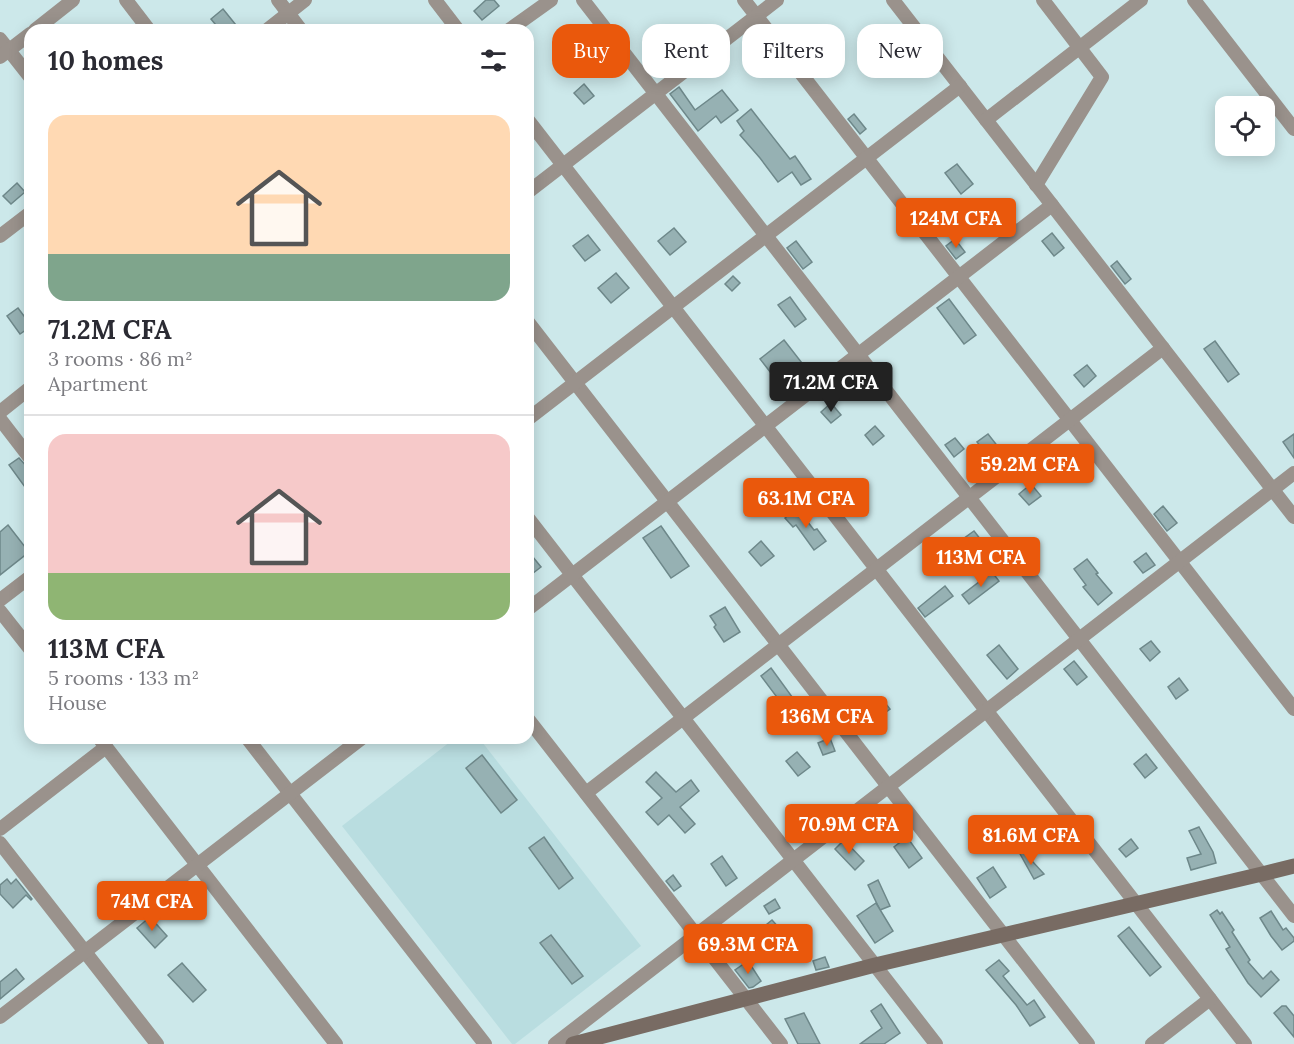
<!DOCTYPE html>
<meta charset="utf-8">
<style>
:root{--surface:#fff;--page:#f2f2f3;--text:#2b2b33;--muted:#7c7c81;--line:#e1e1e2;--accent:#ea580c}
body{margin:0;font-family:Lora,serif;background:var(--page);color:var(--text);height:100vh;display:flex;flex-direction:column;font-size:22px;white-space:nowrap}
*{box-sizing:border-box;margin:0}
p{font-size:20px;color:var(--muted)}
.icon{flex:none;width:33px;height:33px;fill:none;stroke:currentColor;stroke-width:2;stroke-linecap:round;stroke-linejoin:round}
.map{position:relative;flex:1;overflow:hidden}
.sheet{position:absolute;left:24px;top:24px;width:510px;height:720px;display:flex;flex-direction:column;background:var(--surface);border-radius:18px;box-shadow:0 3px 15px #0003}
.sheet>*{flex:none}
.guide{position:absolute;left:552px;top:24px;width:570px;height:54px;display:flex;gap:12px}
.buttons{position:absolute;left:1215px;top:96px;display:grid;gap:12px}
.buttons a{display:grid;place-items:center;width:60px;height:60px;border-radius:12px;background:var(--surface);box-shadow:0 3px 15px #0003;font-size:30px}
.price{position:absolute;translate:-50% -51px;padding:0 14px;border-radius:6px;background:var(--accent);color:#fff;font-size:20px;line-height:39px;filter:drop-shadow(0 2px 3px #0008)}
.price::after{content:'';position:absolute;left:50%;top:36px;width:18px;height:14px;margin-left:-9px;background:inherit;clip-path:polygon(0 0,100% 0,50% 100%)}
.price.active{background:#222;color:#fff}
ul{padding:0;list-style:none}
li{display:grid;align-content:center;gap:12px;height:318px;padding:0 24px}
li+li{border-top:2px solid var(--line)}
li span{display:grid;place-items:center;height:186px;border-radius:18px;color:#555}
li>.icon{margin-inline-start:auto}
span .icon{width:108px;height:108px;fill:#fffc;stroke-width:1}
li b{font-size:26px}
h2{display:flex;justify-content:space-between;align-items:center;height:72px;padding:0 24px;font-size:26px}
.tag{padding:0 21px;border-radius:18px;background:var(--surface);box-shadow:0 3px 15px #0003;font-size:21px;line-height:54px}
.tag.active{background:var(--accent);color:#fff}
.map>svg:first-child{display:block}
.built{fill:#b9dde0}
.building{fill:#96b1b3;stroke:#6e888a;stroke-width:1.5}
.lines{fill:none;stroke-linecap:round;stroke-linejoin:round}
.street{stroke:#9a928c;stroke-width:14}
.secondary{stroke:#786b63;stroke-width:15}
</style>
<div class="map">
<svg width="1294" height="1044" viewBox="0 0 1294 1044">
<rect width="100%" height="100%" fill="#cce8ea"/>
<polygon class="built" points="455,738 479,738 641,946 515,1044 512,1044 342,826"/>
<g class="building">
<polygon points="486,0 494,0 499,6 482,20 474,11"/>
<polygon points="223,9 240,30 220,30 211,19"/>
<polygon points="696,28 704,38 692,48 691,47 675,59 664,45 677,35 681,40"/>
<polygon points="584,84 594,96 584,104 574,93"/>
<polygon points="679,87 695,110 722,90 738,110 721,123 716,116 698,131 670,94"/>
<polygon points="751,109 790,159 795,156 811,179 801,185 792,172 778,182 760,158 740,135 744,131 737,121"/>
<polygon points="854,114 866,129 860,134 848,119"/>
<polygon points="957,164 973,184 961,194 945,173"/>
<polygon points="17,183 25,192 11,204 3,196"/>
<polygon points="674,228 686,242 670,255 658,241"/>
<polygon points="1052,233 1064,248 1054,256 1042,241"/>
<polygon points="588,235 600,250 585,261 573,246"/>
<polygon points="955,239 965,252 956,259 946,246"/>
<polygon points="796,241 812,262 803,269 787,248"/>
<polygon points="1117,261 1131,279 1125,284 1111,266"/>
<polygon points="616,273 629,288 611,303 598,288"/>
<polygon points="733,276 740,283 732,291 725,284"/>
<polygon points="790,297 806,319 795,327 778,305"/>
<polygon points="949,299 976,335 964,344 937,308"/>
<polygon points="18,308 30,324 30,327 20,334 7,316"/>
<polygon points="784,340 809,372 785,391 760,359"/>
<polygon points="1215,341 1239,374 1228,382 1204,349"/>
<polygon points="1087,365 1096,376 1084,387 1074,375"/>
<polygon points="831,403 841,415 831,423 821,412"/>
<polygon points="875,426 884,436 873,445 865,435"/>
<polygon points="988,434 1003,453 992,461 977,442"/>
<polygon points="1294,434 1294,458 1283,442"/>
<polygon points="955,438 964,449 954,457 945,445"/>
<polygon points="19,458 30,470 30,494 9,465"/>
<polygon points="1031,484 1041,496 1029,505 1019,494"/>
<polygon points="1163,506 1177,523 1167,531 1154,514"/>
<polygon points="797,508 814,530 817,529 826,541 814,550 796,525 793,527 785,518"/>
<polygon points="8,525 29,552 0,575 0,532"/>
<polygon points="661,526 689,566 671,578 643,538"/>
<polygon points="974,531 999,563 988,571 963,539"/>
<polygon points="761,541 774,556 761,566 749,552"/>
<polygon points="528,551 541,567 528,577"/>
<polygon points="1146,553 1155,565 1143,573 1134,562"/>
<polygon points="1087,559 1098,573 1096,574 1112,593 1098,605 1083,587 1086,585 1074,569"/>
<polygon points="992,572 999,581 969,604 962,595"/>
<polygon points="945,586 953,596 925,617 918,608"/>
<polygon points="725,607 740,632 724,642 714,627 716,625 710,616"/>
<polygon points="1151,641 1160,652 1150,661 1140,649"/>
<polygon points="999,645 1018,669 1007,679 987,655"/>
<polygon points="1074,661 1087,677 1077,685 1064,669"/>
<polygon points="771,668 798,705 788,712 761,676"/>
<polygon points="1179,678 1188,690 1176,699 1168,687"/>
<polygon points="882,699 890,709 878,718 870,708"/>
<polygon points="830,738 835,751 823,755 818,743"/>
<polygon points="797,752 810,767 798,776 786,761"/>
<polygon points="1146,754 1157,768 1145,778 1134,764"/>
<polygon points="482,755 517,800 501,813 466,768"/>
<polygon points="656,772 676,792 691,780 699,791 680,807 695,824 685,833 669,815 658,825 646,812 662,798 646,782"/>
<polygon points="883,808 893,821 871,838 861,825"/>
<polygon points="1199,827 1213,852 1216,863 1191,870 1187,858 1201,854 1189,831"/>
<polygon points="544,837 573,878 559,889 529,848"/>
<polygon points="907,837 922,858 909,868 894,847"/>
<polygon points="1131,839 1138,848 1126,857 1119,849"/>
<polygon points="844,840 864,861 855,870 835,849"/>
<polygon points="1022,850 1044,874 1034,879 1019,852"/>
<polygon points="722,856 737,878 726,886 711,864"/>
<polygon points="993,867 1006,887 990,898 977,878"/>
<polygon points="673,875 681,886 674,891 666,881"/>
<polygon points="7,879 11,884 16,879 32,899 31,900 26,895 13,908 0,894 0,885"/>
<polygon points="878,880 890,906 880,910 868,885"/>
<polygon points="775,899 780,908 769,914 764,906"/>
<polygon points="876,903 893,931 875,943 857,916"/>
<polygon points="1217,910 1220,914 1222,912 1234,930 1232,932 1250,960 1248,962 1263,979 1271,971 1279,980 1261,997 1248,983 1226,949 1230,947 1210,915"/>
<polygon points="1271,911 1283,930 1286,928 1294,938 1294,941 1282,950 1271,936 1260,918"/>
<polygon points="150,917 167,936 155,948 137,928"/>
<polygon points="772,920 780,929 768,938 761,929"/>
<polygon points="1129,927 1161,967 1150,976 1118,936"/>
<polygon points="551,935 583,976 572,984 540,943"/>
<polygon points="825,957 829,967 816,970 813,961"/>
<polygon points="999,960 1009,971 1003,976 1027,1005 1034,1000 1045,1017 1030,1026 1016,1005 986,970"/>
<polygon points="748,961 761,981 753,987 749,988 735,970"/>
<polygon points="182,963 206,990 193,1002 168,975"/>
<polygon points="16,969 24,979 0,999 0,982"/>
<polygon points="881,1004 900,1033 884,1044 860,1044 882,1028 871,1011"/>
<polygon points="1282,1006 1286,1006 1294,1016 1294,1037 1274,1013"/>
<polygon points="804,1013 820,1044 798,1044 785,1019"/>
</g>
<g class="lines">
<g class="street">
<polyline points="126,0 149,30"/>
<polyline points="278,0 301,30"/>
<polyline points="435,0 458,30"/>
<polyline points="583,0 1294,916"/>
<polyline points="744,0 1294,709"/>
<polyline points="893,0 1294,517"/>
<polyline points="1194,0 1294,129"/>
<polyline points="35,30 73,0"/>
<polyline points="267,30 305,0"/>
<polyline points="509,30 551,0"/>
<polyline points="0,39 30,77"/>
<polyline points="0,57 30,34"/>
<polyline points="528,120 1245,1044"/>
<polyline points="986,120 1141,0"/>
<polyline points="1036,185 1102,77 1043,0"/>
<polyline points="528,192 777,0"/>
<polyline points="0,236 30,213"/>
<polyline points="528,322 1088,1044"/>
<polyline points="0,412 30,388"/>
<polyline points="0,419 30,458"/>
<polyline points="528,419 960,86"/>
<polyline points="528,518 936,1044"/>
<polyline points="0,600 30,577"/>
<polyline points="528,609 1052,205"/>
<polyline points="0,611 30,649"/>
<polyline points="528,719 781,1044"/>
<polyline points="99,738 336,1044"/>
<polyline points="247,738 485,1044"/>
<polyline points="586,793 1163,348"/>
<polyline points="0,829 106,747"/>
<polyline points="0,843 157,1044"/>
<polyline points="0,1017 362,738"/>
<polyline points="555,1044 1294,473"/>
<polyline points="1152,1044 1210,999"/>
</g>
<polyline class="secondary" points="573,1044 875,965 1262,874 1294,866"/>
</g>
</svg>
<div class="buttons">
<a><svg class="icon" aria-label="locate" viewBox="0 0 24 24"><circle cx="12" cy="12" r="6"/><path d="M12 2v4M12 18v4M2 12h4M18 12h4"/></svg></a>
</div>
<b class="price" style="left:956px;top:249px">124M CFA</b>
<b class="price active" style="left:831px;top:413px">71.2M CFA</b>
<b class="price" style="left:1030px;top:495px">59.2M CFA</b>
<b class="price" style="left:806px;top:529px">63.1M CFA</b>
<b class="price" style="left:981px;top:588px">113M CFA</b>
<b class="price" style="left:827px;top:747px">136M CFA</b>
<b class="price" style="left:849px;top:855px">70.9M CFA</b>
<b class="price" style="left:1031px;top:866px">81.6M CFA</b>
<b class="price" style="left:152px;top:932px">74M CFA</b>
<b class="price" style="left:748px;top:975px">69.3M CFA</b>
<div class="guide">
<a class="tag active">Buy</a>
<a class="tag">Rent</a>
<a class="tag">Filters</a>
<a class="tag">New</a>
</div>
<section class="sheet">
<h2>10 homes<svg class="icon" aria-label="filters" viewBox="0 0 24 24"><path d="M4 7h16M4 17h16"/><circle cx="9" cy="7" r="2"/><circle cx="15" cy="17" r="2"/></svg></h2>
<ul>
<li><span style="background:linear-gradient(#ffd9b3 75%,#7fa58c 0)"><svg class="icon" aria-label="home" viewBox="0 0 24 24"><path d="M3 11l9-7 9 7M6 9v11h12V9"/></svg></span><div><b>71.2M CFA</b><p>3 rooms · 86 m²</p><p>Apartment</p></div></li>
<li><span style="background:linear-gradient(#f6c9c9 75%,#8fb573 0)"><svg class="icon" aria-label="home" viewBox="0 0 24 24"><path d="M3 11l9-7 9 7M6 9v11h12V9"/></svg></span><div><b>113M CFA</b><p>5 rooms · 133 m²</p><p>House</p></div></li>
</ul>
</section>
</div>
